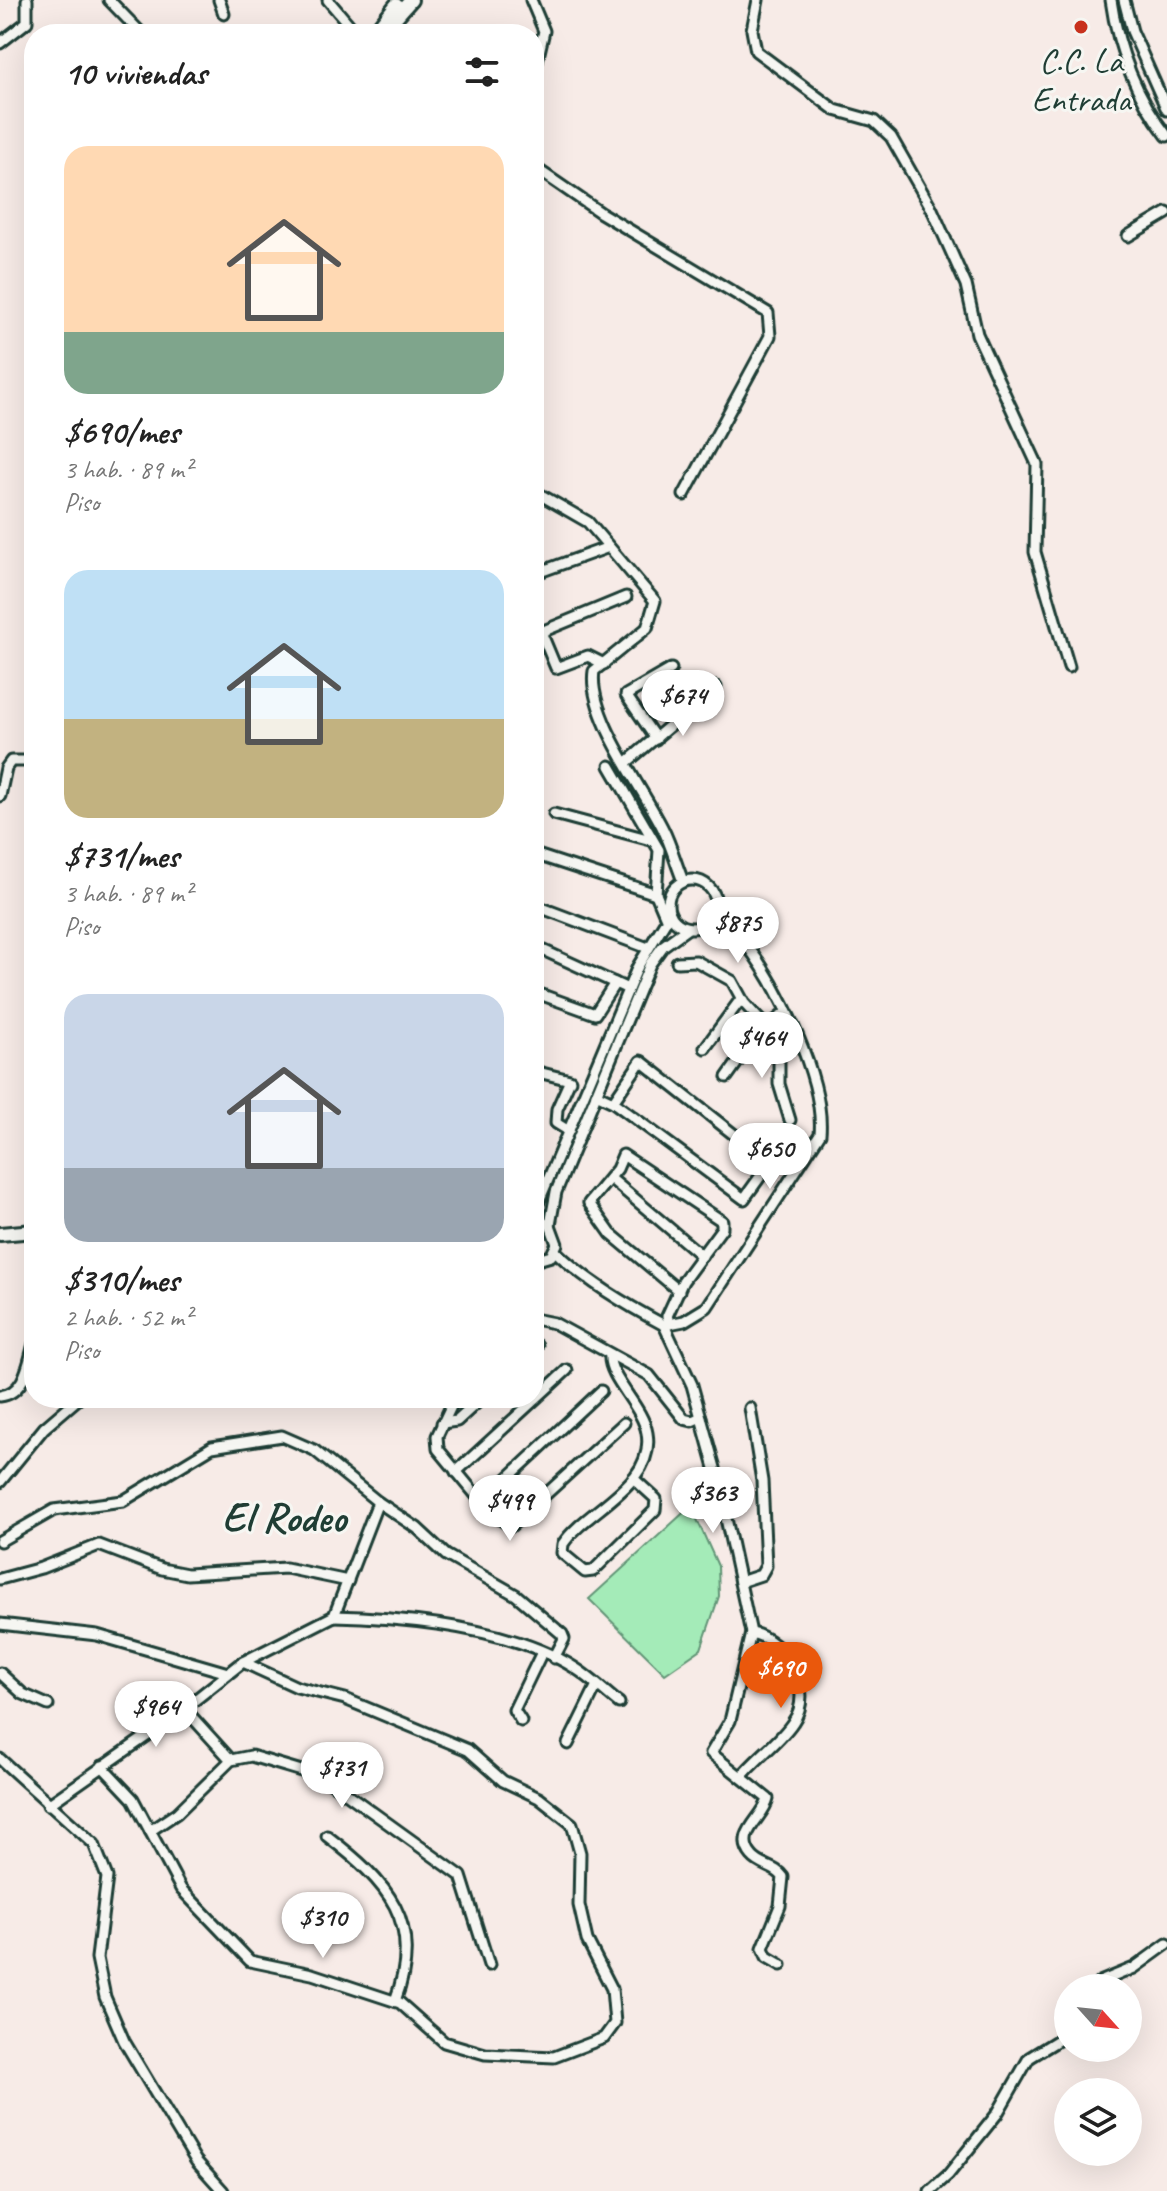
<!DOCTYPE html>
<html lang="es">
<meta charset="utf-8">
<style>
:root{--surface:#fff;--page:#f2f2f2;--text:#222;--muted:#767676;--accent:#ea580c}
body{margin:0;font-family:Caveat,sans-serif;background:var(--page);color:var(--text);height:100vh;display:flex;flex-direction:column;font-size:30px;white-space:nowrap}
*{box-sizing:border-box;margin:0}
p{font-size:26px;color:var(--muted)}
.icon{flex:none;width:44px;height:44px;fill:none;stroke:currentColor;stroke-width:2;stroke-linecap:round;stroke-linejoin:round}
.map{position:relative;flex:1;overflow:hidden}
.sheet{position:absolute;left:24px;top:24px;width:520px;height:1384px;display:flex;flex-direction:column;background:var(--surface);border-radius:32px;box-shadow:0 8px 32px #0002}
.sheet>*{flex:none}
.needle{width:52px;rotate:117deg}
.buttons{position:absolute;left:1054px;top:1974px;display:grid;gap:16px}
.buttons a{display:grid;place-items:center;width:88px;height:88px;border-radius:50%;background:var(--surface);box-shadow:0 8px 32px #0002;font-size:40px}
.price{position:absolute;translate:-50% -68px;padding:0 18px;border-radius:28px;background:#fff;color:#222;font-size:26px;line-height:52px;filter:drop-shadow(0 2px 4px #0008)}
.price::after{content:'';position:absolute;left:50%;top:48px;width:24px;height:18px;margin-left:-12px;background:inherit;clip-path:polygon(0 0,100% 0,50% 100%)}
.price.selected{background:var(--accent);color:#fff}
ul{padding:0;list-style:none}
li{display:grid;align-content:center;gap:16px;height:424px;padding:0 40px}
li span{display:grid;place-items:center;height:248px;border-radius:24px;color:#555}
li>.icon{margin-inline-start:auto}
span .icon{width:144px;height:144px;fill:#fffc;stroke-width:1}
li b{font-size:34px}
h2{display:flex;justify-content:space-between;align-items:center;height:96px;padding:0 40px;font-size:34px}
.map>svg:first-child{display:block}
.green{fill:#a4ebb8;stroke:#629476;stroke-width:2}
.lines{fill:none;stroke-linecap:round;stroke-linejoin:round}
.street-casing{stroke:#1f3d34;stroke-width:15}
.secondary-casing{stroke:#1f3d34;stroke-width:18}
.street{stroke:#f6f6f2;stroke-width:9}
.secondary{stroke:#f6f6f2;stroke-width:12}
.poi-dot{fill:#c8321e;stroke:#f6f6f2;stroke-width:3}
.labels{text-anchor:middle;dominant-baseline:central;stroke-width:6;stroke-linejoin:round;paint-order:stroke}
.poi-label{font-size:34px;fill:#1f3d34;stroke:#f6f6f2}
.district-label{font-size:42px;font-weight:bold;fill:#1f3d34;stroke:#f6f6f2}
</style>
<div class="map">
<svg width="1167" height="2191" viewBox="0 0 1167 2191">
<rect width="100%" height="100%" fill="#f7ebe7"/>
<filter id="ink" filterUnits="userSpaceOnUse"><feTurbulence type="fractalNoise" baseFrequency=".0125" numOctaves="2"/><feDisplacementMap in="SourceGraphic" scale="16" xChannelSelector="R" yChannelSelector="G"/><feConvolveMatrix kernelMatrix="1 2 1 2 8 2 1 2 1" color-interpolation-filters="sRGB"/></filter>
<g filter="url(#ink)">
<polygon class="green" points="691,1506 718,1566 719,1596 701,1649 665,1674 589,1599"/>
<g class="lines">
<g class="street-casing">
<g id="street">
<polyline points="109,0 142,34"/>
<polyline points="219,0 224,14"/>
<polyline points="328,0 357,34"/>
<polyline points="531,0 544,31 534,74"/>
<polyline points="758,0 752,30 756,51 835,110 874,121 891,137 932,209 966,285 977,334 1037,464 1035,552 1069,667"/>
<path d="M1111,0C1118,50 1136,96 1167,136"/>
<polyline points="1124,0 1132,31 1167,110"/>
<polyline points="0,43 27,22 27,0"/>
<polyline points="534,167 601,213 768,313 770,336 684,495"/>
<polyline points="1128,236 1167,213"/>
<path d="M534,491L588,522L655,601L647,628L594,671C587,715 643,788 663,829C671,845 676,864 683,881"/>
<polyline points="534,574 609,547"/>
<polyline points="541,632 556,668 588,656 604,664"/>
<polyline points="534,635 626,597"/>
<polyline points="656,739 626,695 671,669"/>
<polyline points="627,762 716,687"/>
<polyline points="610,766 659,850 656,894 667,920"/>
<polyline points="0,796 6,768 11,761 34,761"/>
<polyline points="554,814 651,840"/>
<polyline points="534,854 656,894"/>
<circle cx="692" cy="904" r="24"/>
<polyline points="534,905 648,948"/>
<polyline points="534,946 628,989"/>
<polyline points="677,962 696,961 732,981 744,1003 767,1028 779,1053 779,1084 790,1120"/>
<polyline points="534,992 595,1014 615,983"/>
<polyline points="767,1028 785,1013"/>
<polyline points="705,1048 741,999"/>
<polyline points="534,1071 570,1080 557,1109 556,1123 569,1131"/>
<polyline points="727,1077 764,1025"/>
<polyline points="596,1094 613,1102 744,1199 770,1163 641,1061 613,1102"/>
<polyline points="610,1178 702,1256"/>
<polyline points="534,1213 638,966 670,914"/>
<polyline points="534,1220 550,1225 557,1244 551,1256 534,1261"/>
<polyline points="550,1225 556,1192 650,964 663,946 688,928"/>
<path d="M554,1250C586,1281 625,1304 664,1325L684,1321L707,1307L820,1134C825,1080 779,987 746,944C737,933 724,924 714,914"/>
<polyline points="534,1319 554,1323 649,1375 684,1419 692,1421 701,1417"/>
<polyline points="670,1324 667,1316 683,1281 722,1228 722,1221 623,1155 617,1169 589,1203 611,1234 679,1291"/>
<path d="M664,1325L692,1385L715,1468L751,1633L730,1721L711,1753L768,1799C764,1818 733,1834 752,1856C761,1867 776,1866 783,1877L780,1906L763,1948L767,1957L781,1965"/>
<polyline points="534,1348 537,1345"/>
<path d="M610,1356C608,1377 643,1407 647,1433C656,1485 586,1509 563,1544L562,1553L585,1572L593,1571L655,1510L656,1499L633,1478"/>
<path d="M0,1396C25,1393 28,1365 34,1344"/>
<polyline points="455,1398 437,1436 438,1449 490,1512 511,1526 624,1423"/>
<polyline points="442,1423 457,1421 482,1398"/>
<polyline points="456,1472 567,1370"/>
<polyline points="0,1482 44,1428 79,1398"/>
<polyline points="482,1502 601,1391"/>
<polyline points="0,1541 54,1510 123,1501 212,1447 282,1436 314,1450 378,1502 417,1528 446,1555 516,1595 562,1634 564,1639 554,1658"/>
<polyline points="0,1579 41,1568 99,1545 162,1569 187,1574 286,1568 348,1581"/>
<polyline points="740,1582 761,1575 766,1566 762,1481 750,1408"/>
<path d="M334,1616C408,1618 512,1628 575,1668C591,1678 605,1692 619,1703"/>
<polyline points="0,1624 97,1635 228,1673"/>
<polyline points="0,1673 23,1694 48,1705"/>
<polyline points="183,1707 231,1760"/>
<polyline points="521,1721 514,1710 542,1652"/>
<polyline points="568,1744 597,1685"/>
<polyline points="0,1759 94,1844 107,1877 97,1958 105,1997 124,2041 196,2161 223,2191"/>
<polyline points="102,1766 133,1799 181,1889 250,1961 312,1974 400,2003 444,2042 485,2054 554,2057 604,2038 615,2023 612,1989 587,1940 579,1905 580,1853 572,1824 539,1798 503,1781 468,1750 345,1699 297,1687 243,1662"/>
<path d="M741,1777C756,1758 780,1742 793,1722C816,1690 785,1639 751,1633"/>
<polyline points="48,1805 171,1719 243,1662 334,1616 378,1502"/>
<polyline points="150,1831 177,1813 231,1760 251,1756 325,1778 461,1876 489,1965"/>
<path d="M327,1836C387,1882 425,1922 395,2001"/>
<polyline points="1096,1988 1100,1982 1134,1968 1167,1944"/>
<polyline points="930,2191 948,2175 997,2114 1029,2058 1068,2034"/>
</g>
</g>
<g class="secondary-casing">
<g id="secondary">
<polyline points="373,34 396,5"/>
<polyline points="381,34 411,0"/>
<polyline points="0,1234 34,1231"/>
</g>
</g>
<use href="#street" class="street"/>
<use href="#secondary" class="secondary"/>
</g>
</g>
<circle class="poi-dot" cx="1081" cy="27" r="8"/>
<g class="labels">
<g class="poi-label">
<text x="1081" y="60">C.C. La<tspan x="1081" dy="39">Entrada</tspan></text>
</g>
<g class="district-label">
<text x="284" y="1517">El Rodeo</text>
</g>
</g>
</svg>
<div class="buttons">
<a><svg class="needle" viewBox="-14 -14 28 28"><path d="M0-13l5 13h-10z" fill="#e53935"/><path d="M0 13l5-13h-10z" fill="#767676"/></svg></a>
<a><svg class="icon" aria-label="layers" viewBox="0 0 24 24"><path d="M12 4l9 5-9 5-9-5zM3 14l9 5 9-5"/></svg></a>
</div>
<b class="price" style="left:683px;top:738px">$674</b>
<b class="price" style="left:738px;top:965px">$875</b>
<b class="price" style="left:762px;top:1080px">$464</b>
<b class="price" style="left:770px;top:1191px">$650</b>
<b class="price" style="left:713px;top:1535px">$363</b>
<b class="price" style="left:510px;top:1543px">$499</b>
<b class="price selected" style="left:781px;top:1710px">$690</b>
<b class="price" style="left:156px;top:1749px">$964</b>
<b class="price" style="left:342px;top:1810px">$731</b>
<b class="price" style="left:323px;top:1960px">$310</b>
<section class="sheet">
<h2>10 viviendas<svg class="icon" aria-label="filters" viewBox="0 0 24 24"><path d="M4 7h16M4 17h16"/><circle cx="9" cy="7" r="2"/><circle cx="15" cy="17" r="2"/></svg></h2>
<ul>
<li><span style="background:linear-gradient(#ffd9b3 75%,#7fa58c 0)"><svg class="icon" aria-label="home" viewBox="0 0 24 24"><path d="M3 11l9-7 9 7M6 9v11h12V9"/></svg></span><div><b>$690/mes</b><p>3 hab. · 89 m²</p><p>Piso</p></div></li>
<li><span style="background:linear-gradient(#bfe0f5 60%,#c2b280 0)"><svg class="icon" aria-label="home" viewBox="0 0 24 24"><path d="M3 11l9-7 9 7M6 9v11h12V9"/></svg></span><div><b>$731/mes</b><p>3 hab. · 89 m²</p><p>Piso</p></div></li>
<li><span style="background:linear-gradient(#c9d6e8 70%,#9aa5b1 0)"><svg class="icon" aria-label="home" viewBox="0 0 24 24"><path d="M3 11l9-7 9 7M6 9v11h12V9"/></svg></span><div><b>$310/mes</b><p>2 hab. · 52 m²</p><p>Piso</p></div></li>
</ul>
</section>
</div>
